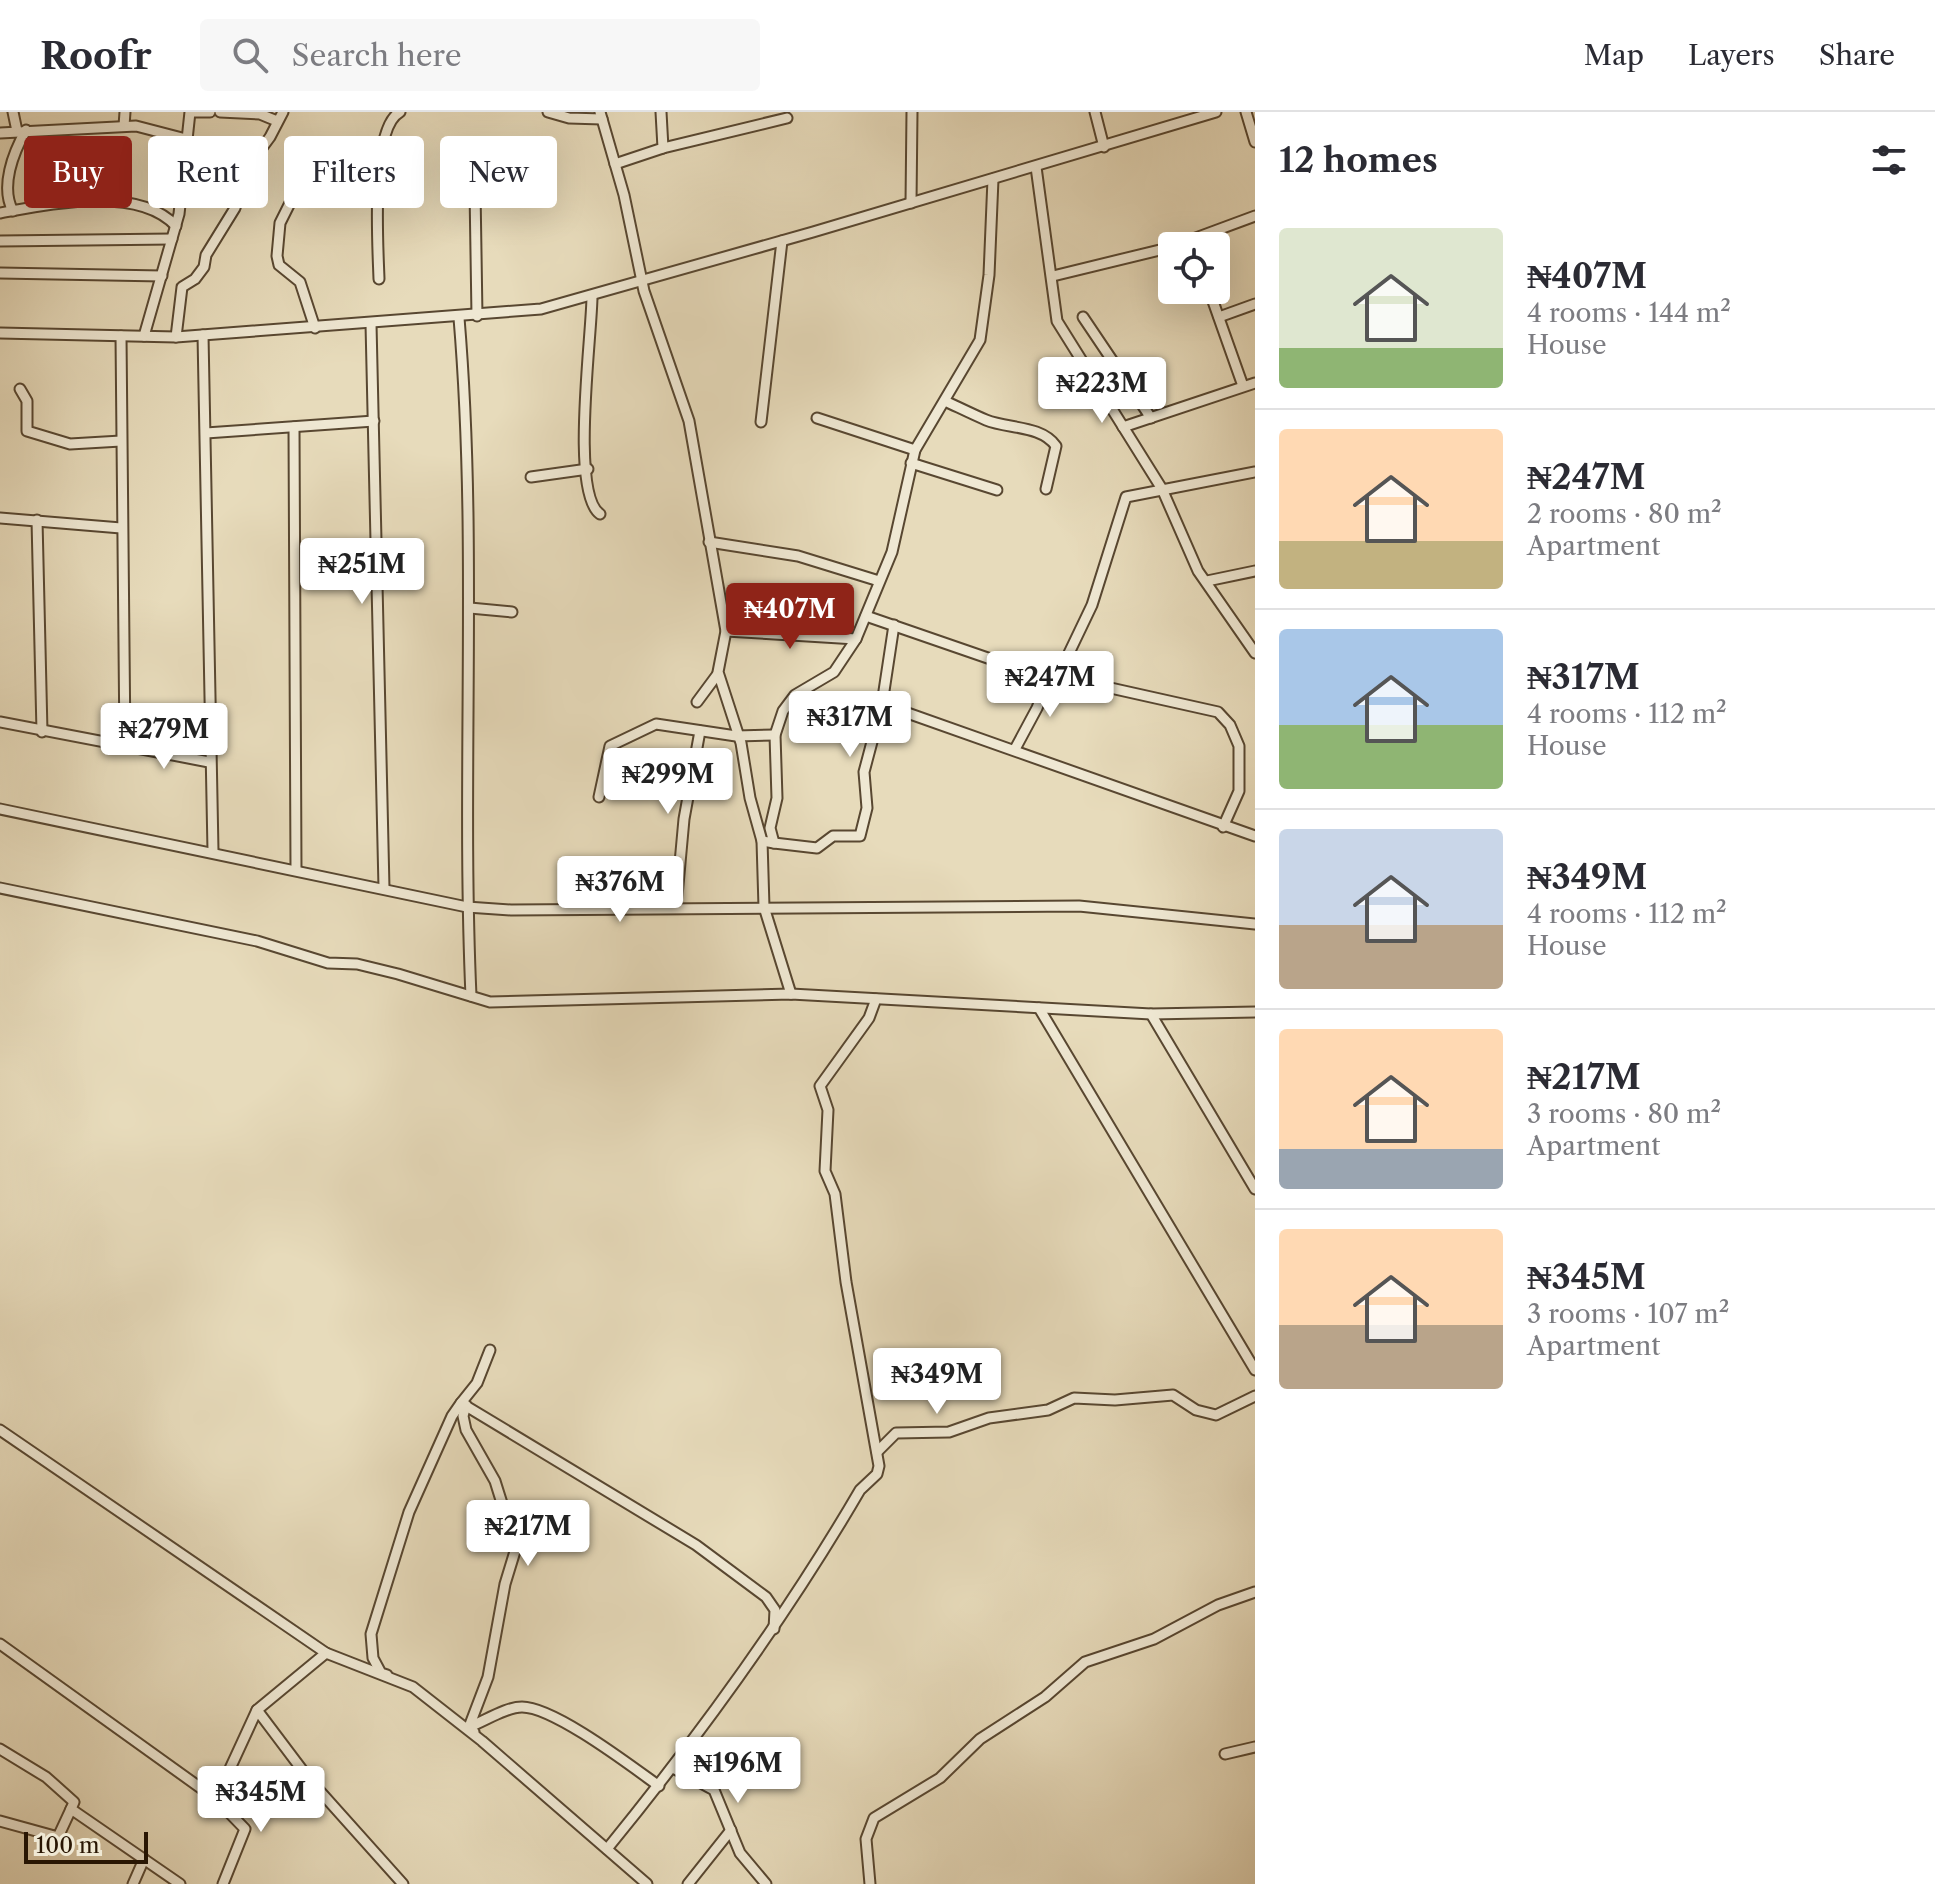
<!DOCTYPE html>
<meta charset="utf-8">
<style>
:root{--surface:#fff;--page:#f7f7f7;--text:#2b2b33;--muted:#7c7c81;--line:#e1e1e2;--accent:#8f2418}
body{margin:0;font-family:"Libre Caslon Text",serif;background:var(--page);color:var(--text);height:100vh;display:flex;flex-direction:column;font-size:30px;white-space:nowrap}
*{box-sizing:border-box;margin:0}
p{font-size:26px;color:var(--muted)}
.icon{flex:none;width:44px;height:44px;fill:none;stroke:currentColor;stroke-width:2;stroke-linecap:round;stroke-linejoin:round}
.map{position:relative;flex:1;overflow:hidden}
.panel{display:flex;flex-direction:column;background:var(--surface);width:680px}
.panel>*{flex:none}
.banner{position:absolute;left:24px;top:24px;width:760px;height:72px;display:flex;gap:16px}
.controls{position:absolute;left:1158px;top:120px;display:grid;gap:16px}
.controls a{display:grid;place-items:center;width:72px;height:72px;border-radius:8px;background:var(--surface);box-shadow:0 8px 32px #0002;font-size:40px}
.scale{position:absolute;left:24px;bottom:20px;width:124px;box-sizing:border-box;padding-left:8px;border:4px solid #291603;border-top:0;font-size:22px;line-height:28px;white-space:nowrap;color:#291603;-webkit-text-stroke:6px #efe8d3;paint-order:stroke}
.price{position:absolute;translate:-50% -68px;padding:0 18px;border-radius:8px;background:#fff;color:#222;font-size:26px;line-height:52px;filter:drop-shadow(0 2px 4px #0008)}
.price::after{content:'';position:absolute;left:50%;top:48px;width:24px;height:18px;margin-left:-12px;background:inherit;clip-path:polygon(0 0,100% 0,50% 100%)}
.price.active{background:var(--accent);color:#fff}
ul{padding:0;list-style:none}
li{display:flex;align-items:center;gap:24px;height:200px;padding:0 24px}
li+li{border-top:2px solid var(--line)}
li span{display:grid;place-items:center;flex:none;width:224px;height:160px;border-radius:8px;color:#555}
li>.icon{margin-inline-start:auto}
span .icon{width:96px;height:96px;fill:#fffc;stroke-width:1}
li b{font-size:34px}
h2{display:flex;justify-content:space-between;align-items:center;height:96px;padding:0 24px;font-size:34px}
.chip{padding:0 28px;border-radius:8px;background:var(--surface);box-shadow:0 8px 32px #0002;font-size:28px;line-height:72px}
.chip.active{background:var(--accent);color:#fff}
header{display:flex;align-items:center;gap:48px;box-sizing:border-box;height:112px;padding:0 40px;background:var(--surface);border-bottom:2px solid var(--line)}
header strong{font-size:38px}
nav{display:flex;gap:44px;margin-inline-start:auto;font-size:28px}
.search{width:560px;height:72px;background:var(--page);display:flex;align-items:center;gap:20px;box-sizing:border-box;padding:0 28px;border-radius:8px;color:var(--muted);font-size:30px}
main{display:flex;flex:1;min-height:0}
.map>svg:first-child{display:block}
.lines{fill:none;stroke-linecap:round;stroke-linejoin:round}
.minor-casing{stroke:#584731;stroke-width:13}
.minor{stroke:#efe8d3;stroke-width:9}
</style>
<header>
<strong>Roofr</strong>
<div class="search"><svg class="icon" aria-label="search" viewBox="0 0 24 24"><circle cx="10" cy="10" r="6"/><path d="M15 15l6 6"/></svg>Search here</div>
<nav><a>Map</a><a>Layers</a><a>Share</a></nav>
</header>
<main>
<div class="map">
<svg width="1255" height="1772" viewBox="0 0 1255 1772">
<rect width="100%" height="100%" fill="#e7dbbb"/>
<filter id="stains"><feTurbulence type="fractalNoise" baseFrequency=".0025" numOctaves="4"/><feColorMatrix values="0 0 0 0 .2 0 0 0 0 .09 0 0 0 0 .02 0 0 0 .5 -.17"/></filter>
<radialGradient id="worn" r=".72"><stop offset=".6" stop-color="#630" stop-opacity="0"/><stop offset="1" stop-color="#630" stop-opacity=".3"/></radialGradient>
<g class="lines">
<g class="minor-casing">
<g id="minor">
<polyline points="13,0 17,19"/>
<polyline points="194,0 210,0"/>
<polyline points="220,0 260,2 277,9"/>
<polyline points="548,0 569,6 602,7"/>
<polyline points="600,0 624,83 644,179 689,309 726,519 718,560 741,631 750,686 762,729 764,795 791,882"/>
<polyline points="1095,0 1104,35"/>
<polyline points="1246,0 1255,30"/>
<polyline points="124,14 125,0"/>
<polyline points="0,21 136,14 186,27"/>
<polyline points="663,36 787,6"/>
<polyline points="615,52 663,36 661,0"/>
<polyline points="1036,55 1057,209 1162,377 1198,459 1255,541"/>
<polyline points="448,69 466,72 475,78 477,204"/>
<polyline points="294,83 280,111 277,144 279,153 300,170 315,216"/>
<polyline points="911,91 912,0"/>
<path d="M13,99C0,75 13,41 26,18"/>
<path d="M0,101C51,92 138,73 176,114"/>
<polyline points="0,129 172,127"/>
<polyline points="1174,134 1255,104"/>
<polyline points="0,161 162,164"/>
<polyline points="1053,164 1172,135"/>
<path d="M379,167C378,134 370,16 400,0"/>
<polyline points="1209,178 1243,274"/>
<path d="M592,184C592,223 570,381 600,402"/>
<polyline points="1083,205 1151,306"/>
<polyline points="1219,205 1255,192"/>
<path d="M459,206C478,432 461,658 471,884"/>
<polyline points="371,212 384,776"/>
<polyline points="0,221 176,225 541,197 813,120 1216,0"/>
<polyline points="203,223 213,739"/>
<polyline points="121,224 125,636"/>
<polyline points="144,224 179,102 190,0"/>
<polyline points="176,225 182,175 195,167 204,155 206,143 235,96 247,56 270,25 283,0"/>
<polyline points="20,277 27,289 27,319 70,332 121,329"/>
<path d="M945,289C958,295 972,302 986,308C1008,317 1041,313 1056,334L1046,377"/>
<polyline points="817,306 915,338"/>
<polyline points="761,310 782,129"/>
<polyline points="294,315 296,757"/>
<polyline points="1123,315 1255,271"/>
<polyline points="206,321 374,309"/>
<polyline points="911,351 997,378"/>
<polyline points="531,365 588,357"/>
<polyline points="0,406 121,416"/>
<polyline points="37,408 42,620"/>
<polyline points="709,430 798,444 879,469"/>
<polyline points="1207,469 1255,459"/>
<polyline points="470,496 512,500"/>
<polyline points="866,504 1008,553 1218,600 1230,613 1239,634 1239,679 1223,715"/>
<polyline points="726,519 856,527"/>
<polyline points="1059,562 1092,493 1126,385 1255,360"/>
<polyline points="697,590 717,563"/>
<polyline points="882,592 1255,724"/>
<polyline points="0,610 209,650"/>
<polyline points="1015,637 1037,596 1051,561"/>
<polyline points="599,685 610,634 656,612 736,624 775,623"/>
<polyline points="0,697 467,795 511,798 1079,794 1255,812"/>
<polyline points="762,729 774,731 770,716 777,686 775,623 783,599 795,583 834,560 856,527 892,440 915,338 980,228 989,163 993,67"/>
<polyline points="774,731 817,736 833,724 860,724 867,696 864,660 882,592 894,513"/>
<polyline points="0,776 257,829 328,851 357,852 398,862 490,890 791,882 1151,902 1255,900"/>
<polyline points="676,795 684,707 700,619"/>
<polyline points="1039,896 1255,1258"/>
<polyline points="1151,902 1255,1077"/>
<polyline points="461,1291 477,1271 490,1238"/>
<polyline points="466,1293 463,1304 466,1318 495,1369 516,1436 505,1472 488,1565 469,1615 474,1620"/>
<polyline points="0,1318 326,1541 413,1575 482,1629 647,1772"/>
<polyline points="877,1340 896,1321 949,1320 989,1306 1048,1298 1074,1286 1115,1288 1173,1283 1196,1298 1216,1303 1255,1284"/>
<polyline points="0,1532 216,1687 245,1717 223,1772"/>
<polyline points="387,1563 381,1561 373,1546 371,1522 409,1400 452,1304 461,1291 696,1433 766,1485 775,1498 774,1517"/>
<polyline points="257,1598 309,1667 403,1772"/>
<path d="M469,1615C485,1609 506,1595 522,1595C554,1595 631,1654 659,1674"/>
<polyline points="0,1637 46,1665 74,1690 71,1697 180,1772"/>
<polyline points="1225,1642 1255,1635"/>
<polyline points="673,1656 714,1678 740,1741 766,1772"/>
<polyline points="216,1687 257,1598 326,1541"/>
<polyline points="0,1709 58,1725 71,1697"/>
<path d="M607,1737C700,1623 786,1505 860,1378L877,1362L879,1354L846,1170L835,1082L825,1059L828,998L820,974L869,906L876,887"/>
<polyline points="133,1772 144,1747"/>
<polyline points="688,1772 731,1718"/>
<polyline points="870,1772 866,1727 874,1706 940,1666 980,1627 1045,1585 1085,1550 1154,1527 1218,1493 1255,1480"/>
</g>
</g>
<use href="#minor" class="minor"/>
</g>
<rect width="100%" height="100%" filter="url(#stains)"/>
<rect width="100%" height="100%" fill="url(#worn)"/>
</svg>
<div class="controls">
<a><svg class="icon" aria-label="locate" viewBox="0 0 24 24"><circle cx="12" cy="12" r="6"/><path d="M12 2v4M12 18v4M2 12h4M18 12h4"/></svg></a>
</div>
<div class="scale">100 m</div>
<b class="price" style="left:1102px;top:313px">₦223M</b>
<b class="price" style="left:362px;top:494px">₦251M</b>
<b class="price active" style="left:790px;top:539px">₦407M</b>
<b class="price" style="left:1050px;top:607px">₦247M</b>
<b class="price" style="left:850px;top:647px">₦317M</b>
<b class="price" style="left:164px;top:659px">₦279M</b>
<b class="price" style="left:668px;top:704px">₦299M</b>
<b class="price" style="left:620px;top:812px">₦376M</b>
<b class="price" style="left:937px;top:1304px">₦349M</b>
<b class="price" style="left:528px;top:1456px">₦217M</b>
<b class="price" style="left:738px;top:1693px">₦196M</b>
<b class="price" style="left:261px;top:1722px">₦345M</b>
<div class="banner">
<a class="chip active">Buy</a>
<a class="chip">Rent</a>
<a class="chip">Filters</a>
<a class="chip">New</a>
</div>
</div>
<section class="panel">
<h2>12 homes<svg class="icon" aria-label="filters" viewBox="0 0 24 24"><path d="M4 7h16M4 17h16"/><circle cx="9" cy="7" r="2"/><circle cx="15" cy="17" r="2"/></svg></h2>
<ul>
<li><span style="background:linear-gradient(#dfe7d0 75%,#8fb573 0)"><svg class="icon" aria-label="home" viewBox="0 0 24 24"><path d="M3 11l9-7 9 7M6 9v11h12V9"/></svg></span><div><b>₦407M</b><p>4 rooms · 144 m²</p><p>House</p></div></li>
<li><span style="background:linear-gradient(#ffd9b3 70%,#c2b280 0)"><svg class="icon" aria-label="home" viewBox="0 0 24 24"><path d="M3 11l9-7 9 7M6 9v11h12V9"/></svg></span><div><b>₦247M</b><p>2 rooms · 80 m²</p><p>Apartment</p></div></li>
<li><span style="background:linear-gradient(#a9c7e8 60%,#8fb573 0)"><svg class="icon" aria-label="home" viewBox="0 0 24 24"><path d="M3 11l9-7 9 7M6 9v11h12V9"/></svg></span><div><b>₦317M</b><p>4 rooms · 112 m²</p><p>House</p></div></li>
<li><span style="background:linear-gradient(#c9d6e8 60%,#b9a48a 0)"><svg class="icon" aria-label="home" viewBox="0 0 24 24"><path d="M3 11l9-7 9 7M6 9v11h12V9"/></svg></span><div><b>₦349M</b><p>4 rooms · 112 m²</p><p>House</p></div></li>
<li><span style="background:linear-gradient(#ffd9b3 75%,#9aa5b1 0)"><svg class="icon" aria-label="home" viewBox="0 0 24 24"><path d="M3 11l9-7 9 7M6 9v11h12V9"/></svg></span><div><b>₦217M</b><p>3 rooms · 80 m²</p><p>Apartment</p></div></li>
<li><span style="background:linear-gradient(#ffd9b3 60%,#b9a48a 0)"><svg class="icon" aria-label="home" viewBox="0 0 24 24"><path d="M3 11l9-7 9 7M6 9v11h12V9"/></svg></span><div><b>₦345M</b><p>3 rooms · 107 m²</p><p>Apartment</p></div></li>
</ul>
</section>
</main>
